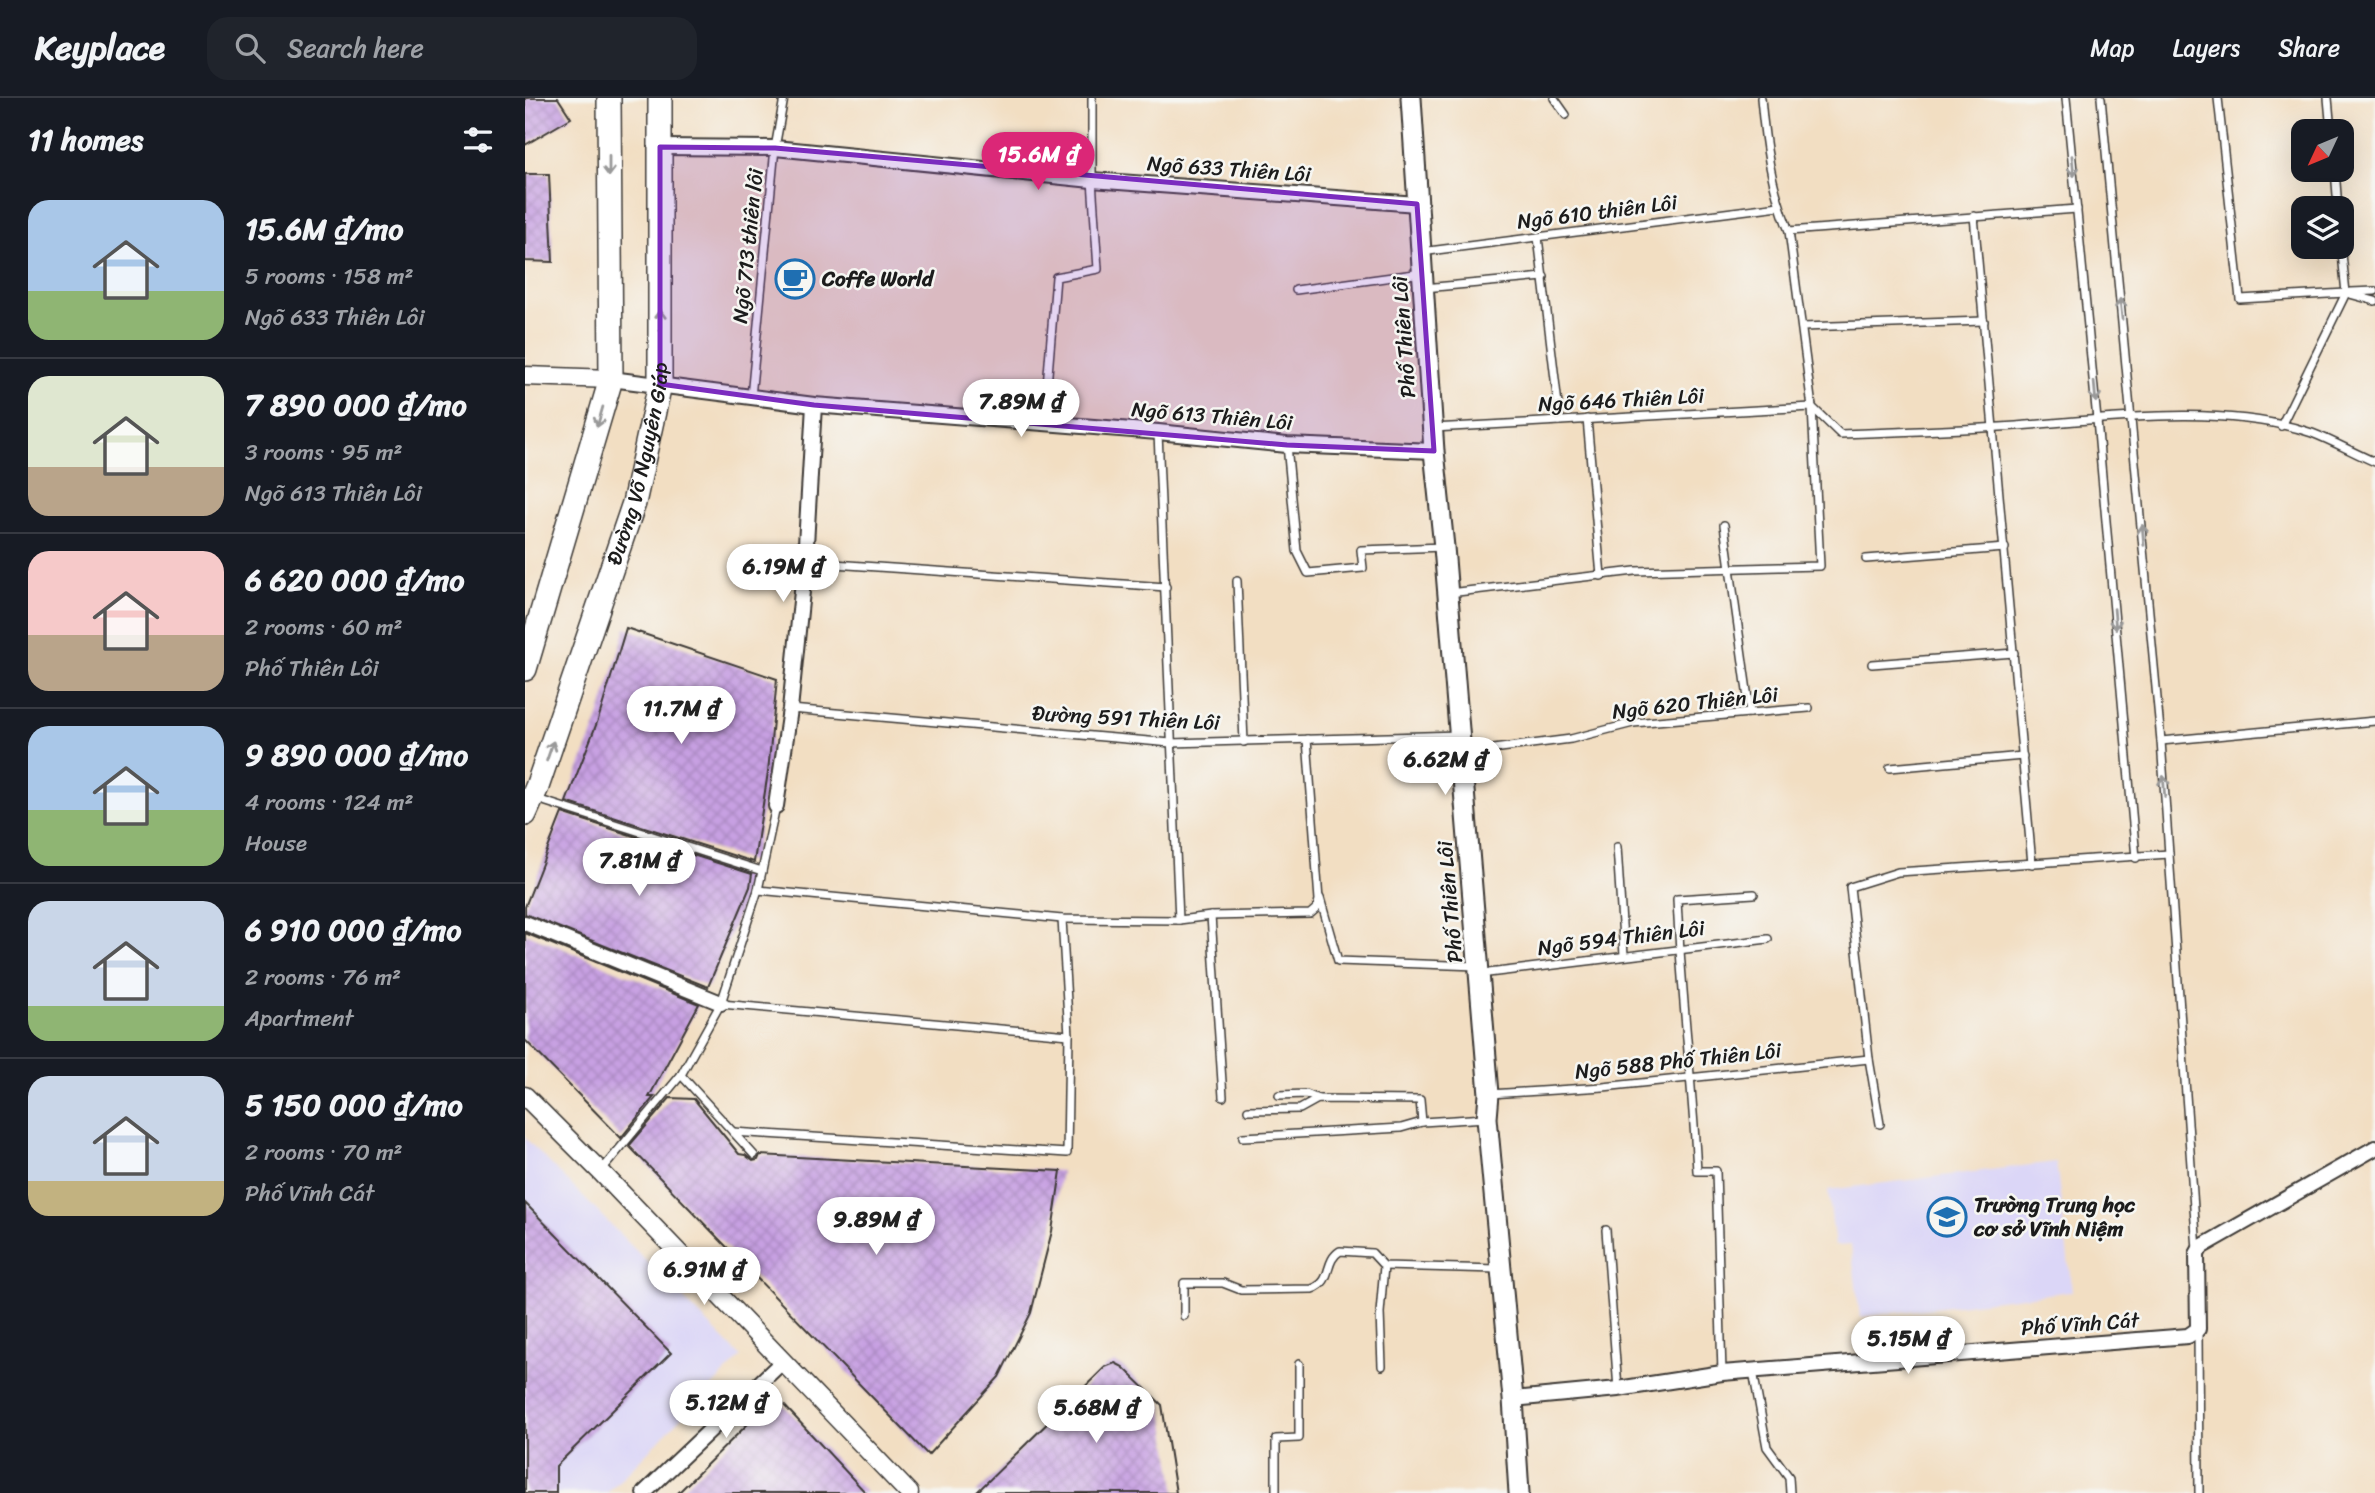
<!DOCTYPE html>
<meta charset="utf-8">
<style>
:root{--surface:#171b24;--page:#20242c;--text:#f1f3f6;--muted:#9ea1a6;--line:#363941;--accent:#db2777}
body{margin:0;font-family:Sriracha,sans-serif;background:var(--page);color:var(--text);height:100vh;display:flex;flex-direction:column;font-size:26px;white-space:nowrap}
*{box-sizing:border-box;margin:0}
p{font-size:23px;color:var(--muted)}
.icon{flex:none;width:38px;height:38px;fill:none;stroke:currentColor;stroke-width:2;stroke-linecap:round;stroke-linejoin:round}
.map{position:relative;flex:1;overflow:hidden}
.sheet{display:flex;flex-direction:column;background:var(--surface);width:525px}
.sheet>*{flex:none}
.needle{width:46px;rotate:226deg}
.buttons{position:absolute;left:1766px;top:21px;display:grid;gap:14px}
.buttons a{display:grid;place-items:center;width:63px;height:63px;border-radius:14px;background:var(--surface);box-shadow:0 7px 28px #0002;font-size:35px}
.price{position:absolute;translate:-50% -60px;padding:0 16px;border-radius:24px;background:#fff;color:#222;font-size:23px;line-height:46px;filter:drop-shadow(0 2px 4px #0008)}
.price::after{content:'';position:absolute;left:50%;top:42px;width:21px;height:16px;margin-left:-10px;background:inherit;clip-path:polygon(0 0,100% 0,50% 100%)}
.price.selected{background:var(--accent);color:#fff}
ul{padding:0;list-style:none}
li{display:flex;align-items:center;gap:21px;height:175px;padding:0 28px}
li+li{border-top:2px solid var(--line)}
li span{display:grid;place-items:center;flex:none;width:196px;height:140px;border-radius:21px;color:#555}
li>.icon{margin-inline-start:auto}
span .icon{width:84px;height:84px;fill:#fffc;stroke-width:1}
li b{font-size:30px}
h2{display:flex;justify-content:space-between;align-items:center;height:84px;padding:0 28px;font-size:30px}
header{display:flex;align-items:center;gap:42px;box-sizing:border-box;height:98px;padding:0 35px;background:var(--surface);border-bottom:2px solid var(--line)}
header strong{font-size:33px}
nav{display:flex;gap:38px;margin-inline-start:auto;font-size:24px}
.search{width:490px;height:63px;background:var(--page);display:flex;align-items:center;gap:18px;box-sizing:border-box;padding:0 24px;border-radius:21px;color:var(--muted);font-size:26px}
main{display:flex;flex:1;min-height:0}
.map>svg:first-child{display:block}
.built{fill:#dbd6f7}
.building{fill:url(#building-cross-hatch)}
.lines{fill:none;stroke-linecap:round;stroke-linejoin:round}
.service-casing{stroke:#3c3935;stroke-width:10}
.minor-casing{stroke:#3c3935;stroke-width:18}
.tertiary-casing{stroke:#3c3935;stroke-width:21}
.secondary-casing{stroke:#3c3935;stroke-width:23}
.primary-casing{stroke:#3c3935;stroke-width:26}
.service{stroke:#fff;stroke-width:7}
.minor{stroke:#fff;stroke-width:14}
.tertiary{stroke:#fff;stroke-width:18}
.secondary{stroke:#fff;stroke-width:19}
.primary{stroke:#fff;stroke-width:23}
.oneway{stroke:#999}
.marked{fill:#7b2cbf;fill-opacity:0.2;stroke:#7b2cbf;stroke-width:5;stroke-linejoin:round}
.labels{text-anchor:middle;dominant-baseline:central;stroke-width:5;stroke-linejoin:round;paint-order:stroke}
.street-label{font-size:21px;fill:#1c1c1c;stroke:#f6f6f2}
.poi-label{font-size:21px;font-weight:bold;fill:#1c1c1c;stroke:#f6f6f2;text-anchor:start}
</style>
<header>
<strong>Keyplace</strong>
<div class="search"><svg class="icon" aria-label="search" viewBox="0 0 24 24"><circle cx="10" cy="10" r="6"/><path d="M15 15l6 6"/></svg>Search here</div>
<nav><a>Map</a><a>Layers</a><a>Share</a></nav>
</header>
<main>
<section class="sheet">
<h2>11 homes<svg class="icon" aria-label="filters" viewBox="0 0 24 24"><path d="M4 7h16M4 17h16"/><circle cx="9" cy="7" r="2"/><circle cx="15" cy="17" r="2"/></svg></h2>
<ul>
<li><span style="background:linear-gradient(#a9c7e8 65%,#8fb573 0)"><svg class="icon" aria-label="home" viewBox="0 0 24 24"><path d="M3 11l9-7 9 7M6 9v11h12V9"/></svg></span><div><b>15.6M ₫/mo</b><p>5 rooms · 158 m²</p><p>Ngõ 633 Thiên Lôi</p></div></li>
<li><span style="background:linear-gradient(#dfe7d0 65%,#b9a48a 0)"><svg class="icon" aria-label="home" viewBox="0 0 24 24"><path d="M3 11l9-7 9 7M6 9v11h12V9"/></svg></span><div><b>7 890 000 ₫/mo</b><p>3 rooms · 95 m²</p><p>Ngõ 613 Thiên Lôi</p></div></li>
<li><span style="background:linear-gradient(#f6c9c9 60%,#b9a48a 0)"><svg class="icon" aria-label="home" viewBox="0 0 24 24"><path d="M3 11l9-7 9 7M6 9v11h12V9"/></svg></span><div><b>6 620 000 ₫/mo</b><p>2 rooms · 60 m²</p><p>Phố Thiên Lôi</p></div></li>
<li><span style="background:linear-gradient(#a9c7e8 60%,#8fb573 0)"><svg class="icon" aria-label="home" viewBox="0 0 24 24"><path d="M3 11l9-7 9 7M6 9v11h12V9"/></svg></span><div><b>9 890 000 ₫/mo</b><p>4 rooms · 124 m²</p><p>House</p></div></li>
<li><span style="background:linear-gradient(#c9d6e8 75%,#8fb573 0)"><svg class="icon" aria-label="home" viewBox="0 0 24 24"><path d="M3 11l9-7 9 7M6 9v11h12V9"/></svg></span><div><b>6 910 000 ₫/mo</b><p>2 rooms · 76 m²</p><p>Apartment</p></div></li>
<li><span style="background:linear-gradient(#c9d6e8 75%,#c2b280 0)"><svg class="icon" aria-label="home" viewBox="0 0 24 24"><path d="M3 11l9-7 9 7M6 9v11h12V9"/></svg></span><div><b>5 150 000 ₫/mo</b><p>2 rooms · 70 m²</p><p>Phố Vĩnh Cát</p></div></li>
</ul>
</section>
<div class="map">
<svg width="1850" height="1395" viewBox="0 0 1850 1395">
<defs>
<pattern id="building-cross-hatch" width="8" height="8" patternUnits="userSpaceOnUse" patternTransform="scale(1.75)"><rect width="8" height="8" fill="#c7a0e2"/><path d="M0 0l8 8M0 8l8-8" fill="none" stroke="#aa89c1"/></pattern>
</defs>
<rect width="100%" height="100%" fill="#f6f6f2"/>
<filter id="ink" filterUnits="userSpaceOnUse"><feTurbulence type="fractalNoise" baseFrequency=".0143" numOctaves="2"/><feDisplacementMap in="SourceGraphic" scale="14" xChannelSelector="R" yChannelSelector="G"/><feConvolveMatrix kernelMatrix="1 2 1 2 8 2 1 2 1" color-interpolation-filters="sRGB"/></filter>
<filter id="wash" filterUnits="userSpaceOnUse"><feTurbulence type="fractalNoise" baseFrequency=".00686" numOctaves="4" result="noise"/><feDisplacementMap in="SourceGraphic" scale="28" xChannelSelector="R" yChannelSelector="G"/><feGaussianBlur stdDeviation="1.57" result="paint"/><feColorMatrix in="noise" values="0 0 0 0 0 0 0 0 0 0 0 0 0 0 0 0 0 1.4 0 .05"/><feComposite in="paint" operator="in"/></filter>
<g filter="url(#wash)">
<rect width="100%" height="100%" fill="#f2dec2"/>
<g class="built">
<polygon points="0,1040 216,1259 82,1395 0,1395"/>
<polygon points="1531,1064 1547,1193 1335,1219 1326,1147 1310,1148 1303,1092"/>
</g>
<g id="blocks">
<g class="building">
<polygon points="0,0 33,0 46,20 0,47"/>
<polygon points="0,76 24,76 28,164 0,163"/>
<polygon points="101,530 252,581 243,674 229,764 41,704 73,622"/>
<polygon points="37,715 227,776 225,789 183,889 0,816 0,809"/>
<polygon points="0,835 174,906 124,999 129,999 96,1040 0,942"/>
<polygon points="145,1000 169,1001 214,1056 220,1057 228,1063 233,1062 235,1057 536,1073 527,1133 506,1215 474,1279 403,1357 104,1048"/>
<polygon points="0,1105 146,1255 31,1368 31,1395 0,1395"/>
<polygon points="590,1265 598,1269 637,1307 651,1395 451,1395 580,1269"/>
<polygon points="256,1304 341,1395 153,1395 244,1305"/>
</g>
</g>
</g>
<g filter="url(#ink)">
<use href="#blocks" fill-opacity="0" stroke="#3c3935" stroke-width="2"/>
<g class="lines">
<g class="service-casing">
<g id="service">
<polyline points="1029,0 1041,17"/>
<polyline points="1541,0 1572,322 1611,760"/>
<polyline points="1576,0 1636,643 1672,1152"/>
<polyline points="1693,0 1715,201 1821,195 1850,203"/>
<polyline points="1803,0 1806,33"/>
<polyline points="1810,72 1813,110"/>
<polyline points="1449,118 1507,766"/>
<polyline points="1264,133 1552,111"/>
<polyline points="1013,139 1035,323"/>
<polyline points="896,154 1254,108"/>
<polyline points="899,190 1019,179"/>
<polyline points="771,192 897,175"/>
<polyline points="1826,194 1850,193"/>
<polyline points="1277,229 1459,223"/>
<polyline points="226,299 250,50 259,0"/>
<polyline points="1062,321 1076,478"/>
<polyline points="519,325 531,179 573,171 567,82 567,0"/>
<polyline points="1756,328 1821,195 1816,146"/>
<path d="M908,330L1287,309L1315,336C1374,334 1432,332 1491,328C1583,321 1698,305 1787,335C1808,343 1829,355 1850,364"/>
<polyline points="633,335 654,822"/>
<polyline points="762,347 772,453 783,475 838,470 836,452 919,449"/>
<polyline points="1199,427 1225,615"/>
<polyline points="1341,461 1480,450"/>
<polyline points="280,464 641,489"/>
<polyline points="712,483 719,644"/>
<path d="M924,495L1110,473L1295,468L1287,309L1264,133C1246,89 1240,46 1236,0"/>
<polyline points="1347,566 1489,555"/>
<polyline points="266,611 646,645 935,637"/>
<polyline points="1636,643 1850,623"/>
<polyline points="937,655 1046,641 1108,625 1284,610"/>
<polyline points="1365,670 1498,658"/>
<polyline points="12,701 237,773"/>
<polyline points="1092,749 1099,857"/>
<polyline points="233,792 537,821 654,822 686,818 785,816 792,810 794,802 782,641"/>
<polyline points="795,800 813,863 952,868"/>
<polyline points="686,818 698,999"/>
<polyline points="955,876 1243,841"/>
<polyline points="196,906 544,937"/>
<polyline points="965,996 1078,989 1344,961"/>
<polyline points="754,997 781,996 793,1001"/>
<polyline points="723,1012 775,1011 793,1001 895,1002 897,1024"/>
<polyline points="1355,1026 1344,961 1325,789 1373,774 1644,756"/>
<polyline points="208,1034 542,1055 544,937 537,821"/>
<polyline points="718,1039 876,1030 897,1024 961,1020"/>
<polyline points="229,1057 156,977 196,905 233,792 251,708"/>
<polyline points="76,1073 156,977"/>
<polyline points="1081,1132 1093,1291"/>
<path d="M659,1218V1185H698L716,1192L787,1191C809,1183 798,1164 815,1153L847,1155L859,1168L973,1171"/>
<polyline points="1673,1231 1674,1395"/>
<polyline points="857,1268 855,1215 859,1168"/>
<polyline points="1228,1273 1242,1349 1264,1379 1265,1395"/>
<path d="M1197,1275L1191,1073H1172C1167,982 1156,892 1152,801L1229,796"/>
<polyline points="751,1395 751,1341 774,1340 774,1266"/>
</g>
</g>
<g class="minor-casing">
<g id="minor">
<polyline points="135,49 250,50 567,82 892,106"/>
<polyline points="86,281 289,307 633,334 762,347 909,353"/>
<polyline points="251,708 265,611 280,464 289,307"/>
<polyline points="0,825 196,905"/>
<polyline points="988,1301 1093,1291 1197,1275 1663,1238 1673,1231 1672,1156 1676,1149 1850,1050"/>
<polyline points="119,1395 258,1263"/>
</g>
</g>
<g class="tertiary-casing">
<g id="tertiary">
<polyline points="0,278 86,281"/>
<polyline points="0,998 76,1074 384,1395"/>
</g>
</g>
<g class="secondary-casing">
<polyline id="secondary" points="886,0 909,353 919,449 964,996 962,1020 988,1301 994,1395"/>
</g>
<g class="primary-casing">
<g id="primary">
<polyline points="0,571 86,281 84,0"/>
<path id="s1" d="M0,716L12,689L109,405L135,286V0"/>
</g>
</g>
<use href="#service" class="service"/>
<use href="#minor" class="minor"/>
<use href="#tertiary" class="tertiary"/>
<use href="#secondary" class="secondary"/>
<use href="#primary" class="primary"/>
</g>
<defs><path id="oneway-shaft" d="M-6 0H5M1.5-3L5.5 0L1.5 3" fill="none" stroke-width="1.6" stroke-linecap="round" stroke-linejoin="round" transform="scale(1.75)"/></defs>
<g class="oneway">
<use href="#oneway-shaft" transform="translate(84 68) rotate(90)"/>
<use href="#oneway-shaft" transform="translate(1548 68) rotate(84)"/>
<use href="#oneway-shaft" transform="translate(1596 211) rotate(-96)"/>
<use href="#oneway-shaft" transform="translate(135 222) rotate(-90)"/>
<use href="#oneway-shaft" transform="translate(1570 294) rotate(85)"/>
<use href="#oneway-shaft" transform="translate(75 319) rotate(106)"/>
<use href="#oneway-shaft" transform="translate(1618 437) rotate(-95)"/>
<use href="#oneway-shaft" transform="translate(1590 521) rotate(85)"/>
<use href="#oneway-shaft" transform="translate(25 653) rotate(-71)"/>
<use href="#oneway-shaft" transform="translate(1639 688) rotate(-94)"/>
</g>
</g>
<path class="marked" d="M135,49L250,50L892,106L909,353L762,347L289,307L135,286Z"/>
<defs>
<g id="cafe-ring" transform="scale(2.0125)"><circle r="9.5" fill="#f6f6f2" stroke="#1f6fb2" stroke-width="1.5"/><path d="M-5.5-4.5H6V0H3Q3 3.5 0 3.5H-2.5Q-5.5 3.5-5.5 0ZM3-3.2v2h1.7v-2ZM-6 4.5H4V6H-6Z" fill="#1f6fb2"/></g>
<g id="school-ring" transform="scale(2.0125)"><circle r="9.5" fill="#f6f6f2" stroke="#1f6fb2" stroke-width="1.5"/><path d="M0-5L7-2L0 1L-7-2ZM-4 1L0 2.5L4 1V4Q0 6-4 4Z" fill="#1f6fb2"/></g>
</defs>
<g fill-rule="evenodd">
<use href="#cafe-ring" x="270" y="181"/>
<use href="#school-ring" x="1422" y="1119"/>
</g>
<g class="labels">
<g class="street-label">
<text transform="translate(704 71) rotate(4)">Ngõ 633 Thiên Lôi</text>
<text transform="translate(1072 114) rotate(-7)">Ngõ 610 thiên Lôi</text>
<text transform="translate(223 148) rotate(-84)">Ngõ 713 thiên lôi</text>
<text transform="translate(879 239) rotate(-94)">Phố Thiên Lôi</text>
<text transform="translate(1096 302) rotate(-3)">Ngõ 646 Thiên Lôi</text>
<text transform="translate(687 318) rotate(5)">Ngõ 613 Thiên Lôi</text>
<text stroke="none"><textPath href="#s1" startOffset="369">Đường Võ Nguyên Giáp</textPath></text>
<text transform="translate(1170 605) rotate(-6)">Ngõ 620 Thiên Lôi</text>
<text transform="translate(601 620) rotate(3)">Đường 591 Thiên Lôi</text>
<text transform="translate(925 804) rotate(-95)">Phố Thiên Lôi</text>
<text transform="translate(1096 840) rotate(-7)">Ngõ 594 Thiên Lôi</text>
<text transform="translate(1153 963) rotate(-6)">Ngõ 588 Phố Thiên Lôi</text>
<text transform="translate(1555 1226) rotate(-4)">Phố Vĩnh Cát</text>
</g>
<g class="poi-label">
<text x="297" y="181">Coffe World</text>
<text x="1449" y="1107">Trường Trung học<tspan x="1449" dy="24">cơ sở Vĩnh Niệm</tspan></text>
</g>
</g>
</svg>
<div class="buttons">
<a><svg class="needle" viewBox="-14 -14 28 28"><path d="M0-13l5 13h-10z" fill="#e53935"/><path d="M0 13l5-13h-10z" fill="#9ea1a6"/></svg></a>
<a><svg class="icon" aria-label="layers" viewBox="0 0 24 24"><path d="M12 4l9 5-9 5-9-5zM3 14l9 5 9-5"/></svg></a>
</div>
<b class="price selected" style="left:513px;top:94px">15.6M ₫</b>
<b class="price" style="left:496px;top:341px">7.89M ₫</b>
<b class="price" style="left:258px;top:506px">6.19M ₫</b>
<b class="price" style="left:156px;top:648px">11.7M ₫</b>
<b class="price" style="left:920px;top:699px">6.62M ₫</b>
<b class="price" style="left:114px;top:800px">7.81M ₫</b>
<b class="price" style="left:351px;top:1159px">9.89M ₫</b>
<b class="price" style="left:179px;top:1209px">6.91M ₫</b>
<b class="price" style="left:1383px;top:1278px">5.15M ₫</b>
<b class="price" style="left:201px;top:1342px">5.12M ₫</b>
<b class="price" style="left:571px;top:1347px">5.68M ₫</b>
</div>
</main>
